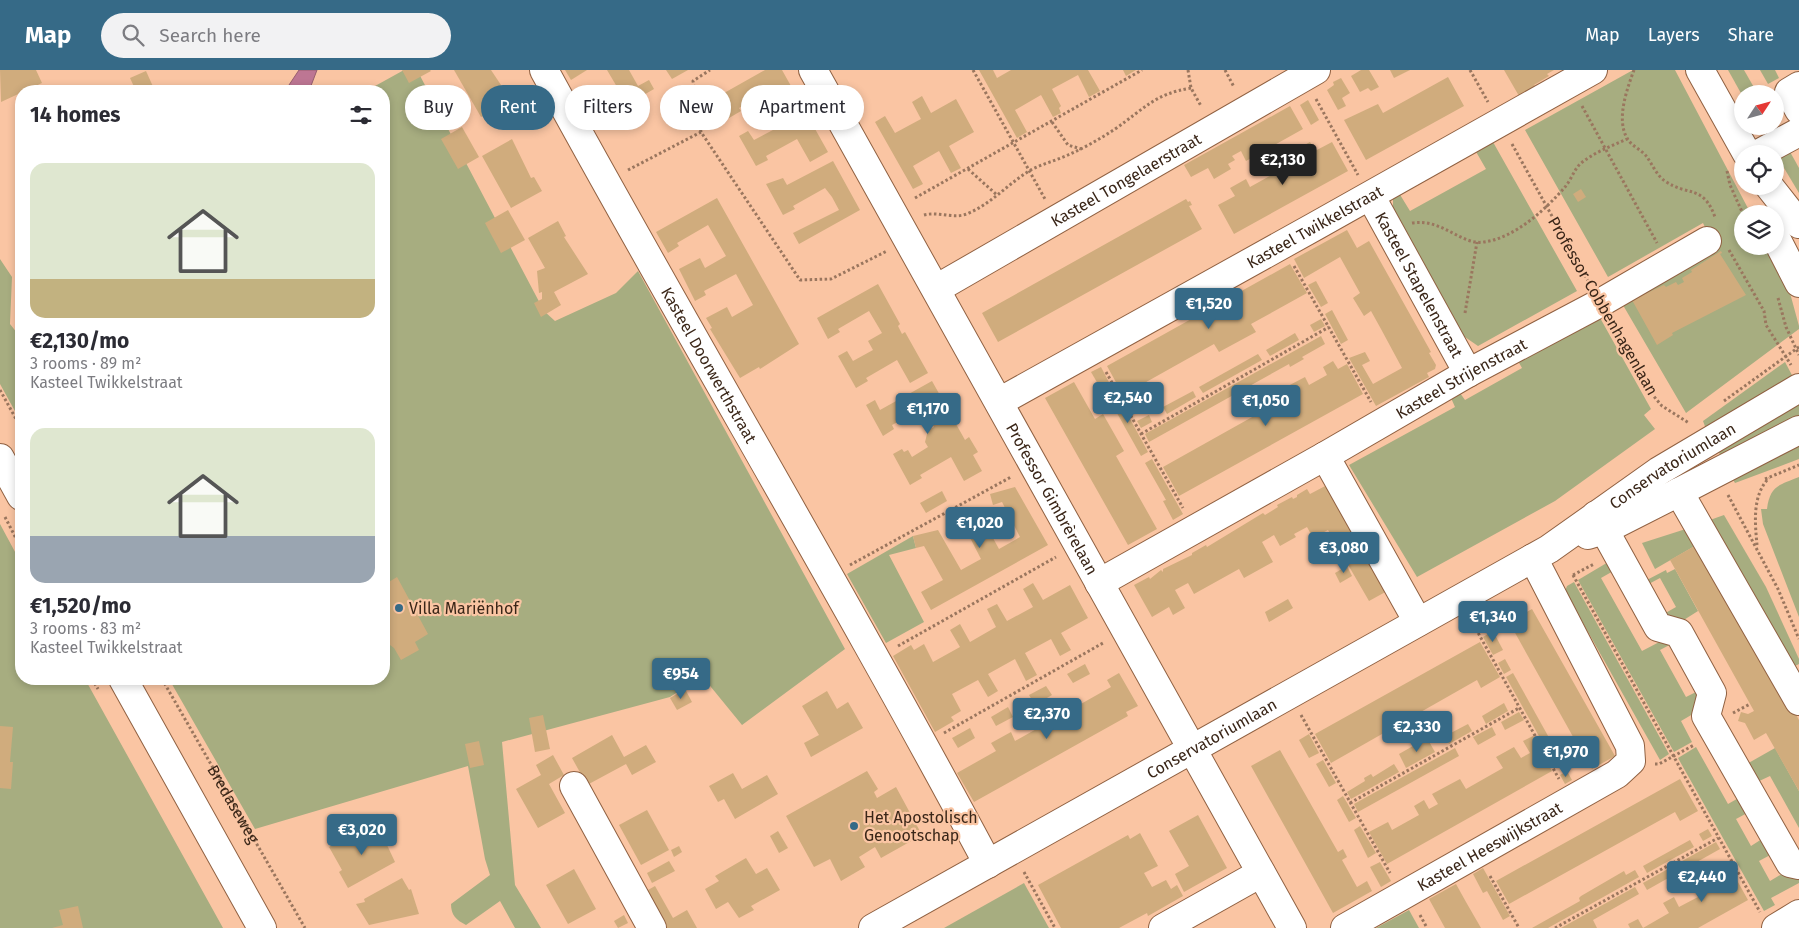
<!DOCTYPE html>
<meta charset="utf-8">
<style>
:root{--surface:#fff;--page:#f2f2f3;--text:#2b2b33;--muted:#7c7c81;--accent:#366a87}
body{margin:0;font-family:"Fira Sans",sans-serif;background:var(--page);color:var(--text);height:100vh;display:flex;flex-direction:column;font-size:19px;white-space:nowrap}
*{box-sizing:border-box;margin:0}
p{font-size:16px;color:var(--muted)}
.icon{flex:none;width:28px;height:28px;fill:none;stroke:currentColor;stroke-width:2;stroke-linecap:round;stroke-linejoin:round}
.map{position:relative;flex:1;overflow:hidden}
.drawer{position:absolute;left:15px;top:15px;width:375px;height:600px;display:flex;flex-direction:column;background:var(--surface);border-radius:20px;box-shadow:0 2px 8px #0003}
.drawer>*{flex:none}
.guide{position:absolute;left:405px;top:15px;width:475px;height:45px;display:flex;gap:10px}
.needle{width:32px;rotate:54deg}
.tools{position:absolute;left:1734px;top:15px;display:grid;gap:10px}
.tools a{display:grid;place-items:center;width:50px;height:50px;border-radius:50%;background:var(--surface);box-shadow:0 2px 8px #0003;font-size:25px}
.price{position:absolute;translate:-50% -42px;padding:0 11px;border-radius:5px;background:var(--accent);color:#fff;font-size:16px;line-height:32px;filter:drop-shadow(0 1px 2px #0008)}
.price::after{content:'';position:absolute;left:50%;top:30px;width:15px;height:11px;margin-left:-8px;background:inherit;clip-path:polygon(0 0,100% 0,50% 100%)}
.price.active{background:#222;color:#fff}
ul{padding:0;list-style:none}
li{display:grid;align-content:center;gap:10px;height:265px;padding:0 15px}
li span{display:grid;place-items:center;height:155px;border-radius:15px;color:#555}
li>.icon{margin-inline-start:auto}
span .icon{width:90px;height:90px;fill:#fffc;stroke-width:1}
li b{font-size:21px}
h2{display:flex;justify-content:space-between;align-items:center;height:60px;padding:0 15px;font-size:21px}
.pill{padding:0 18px;border-radius:22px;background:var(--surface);box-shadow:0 2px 8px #0003;font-size:18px;line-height:45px}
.pill.active{background:var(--accent);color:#fff}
header{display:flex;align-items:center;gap:30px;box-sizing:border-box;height:70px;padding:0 25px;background:var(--accent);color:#fff}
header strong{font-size:24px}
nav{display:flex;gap:28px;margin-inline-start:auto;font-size:18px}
.search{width:350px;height:45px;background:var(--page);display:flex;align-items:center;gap:12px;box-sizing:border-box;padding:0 18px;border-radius:28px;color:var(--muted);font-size:19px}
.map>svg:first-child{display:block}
.green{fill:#a7ad80}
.water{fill:#bd7693;stroke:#965e6e}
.building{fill:#d0ac7d}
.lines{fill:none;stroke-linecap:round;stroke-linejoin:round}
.minor-casing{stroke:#906142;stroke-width:30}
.path{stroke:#9a765e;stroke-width:3;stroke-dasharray:2.5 2.5;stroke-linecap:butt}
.minor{stroke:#fff;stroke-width:28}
.poi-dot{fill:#366a87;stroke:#fac5a3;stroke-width:2}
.labels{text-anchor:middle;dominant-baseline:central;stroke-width:4.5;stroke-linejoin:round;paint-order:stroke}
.street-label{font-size:16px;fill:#3a2618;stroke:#fac5a3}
.poi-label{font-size:16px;fill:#3a2618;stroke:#fac5a3;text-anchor:start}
</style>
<header>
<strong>Map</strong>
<div class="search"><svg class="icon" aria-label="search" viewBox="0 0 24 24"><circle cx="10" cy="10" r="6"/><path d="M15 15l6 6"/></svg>Search here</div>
<nav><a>Map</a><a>Layers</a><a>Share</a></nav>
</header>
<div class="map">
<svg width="1799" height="858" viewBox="0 0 1799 858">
<rect width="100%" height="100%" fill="#fac5a3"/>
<g class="green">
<path d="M404,0H417L544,241L555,251L616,223L638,201L845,579L742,655L702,606L670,627L502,672L515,815L541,858H515L500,831L466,855C456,850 451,845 451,834L490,805L485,789L468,696L255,759L169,609H384V21H366Z"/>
<polygon points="1633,0 1675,0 1751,144 1742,144 1742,176 1767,176 1787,212 1799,256 1799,259 1686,343 1620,230 1715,179 1703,153 1608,207 1525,60"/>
<polygon points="1728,0 1744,0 1756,21 1742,25"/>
<polygon points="1760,0 1775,0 1779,8 1768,14"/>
<polygon points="1784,71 1799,98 1799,123 1772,78"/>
<polygon points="1493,72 1577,221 1478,276 1462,265 1393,139 1393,125 1399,123 1410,141 1486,99 1475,80"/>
<polygon points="0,189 12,207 10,254 21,268 21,352 0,314"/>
<polygon points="1599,246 1651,339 1644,345 1655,359 1555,431 1417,507 1349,395 1455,337 1451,328 1460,323 1465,330 1522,298 1518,291"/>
<polygon points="1785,292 1793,307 1706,359 1703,351"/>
<polygon points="1799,331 1799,346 1721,386 1718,381"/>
<polygon points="1799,372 1799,389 1735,413 1732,408"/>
<path d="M1799,407V547L1763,454L1761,439H1767C1770,416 1779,415 1799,407Z"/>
<polygon points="1724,445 1766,517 1799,589 1799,594 1789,599 1710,450"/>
<polygon points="0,454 21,493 21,609 85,609 223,858 0,858"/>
<polygon points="1692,457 1700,473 1655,499 1642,473"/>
<polygon points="913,466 916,478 889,485 924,552 886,573 847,504"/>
<polygon points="1610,491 1615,500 1601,508 1642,581 1667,568 1675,572 1660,580 1686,627 1702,619 1698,641 1681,651 1692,672 1674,682 1578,510"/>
<polygon points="1675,499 1698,541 1679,553 1662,545 1676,537 1660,508 1645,516 1643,512 1666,500 1667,503"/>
<polygon points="1574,512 1669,684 1660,690 1565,521 1567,516"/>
<polygon points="1696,677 1728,734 1742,726 1751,741 1736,749 1751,776 1765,767 1774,783 1759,791 1770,811 1787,801 1799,804 1799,813 1771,828 1775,835 1764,841 1678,688"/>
<polygon points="1775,678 1799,721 1799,758 1770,706 1755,713 1745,695"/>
<polygon points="1024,813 1049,858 944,858"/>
<polygon points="1409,840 1419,858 1376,858"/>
</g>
<polygon class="water" points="299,0 317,0 309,21 285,21"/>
<g class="building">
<polygon points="0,0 36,0 42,13 1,32"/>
<polygon points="402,0 430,0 431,1 409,13"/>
<polygon points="454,0 491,0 511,30 481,47"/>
<polygon points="565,0 587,0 571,10"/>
<polygon points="607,0 629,0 638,16 649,10 654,19 623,37 616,25 620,22"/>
<polygon points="666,0 688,0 672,9"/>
<polygon points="765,0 782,0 828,82 810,92 797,69 766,86 768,90 756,96 739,66 748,61 754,70 788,52 770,20 739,38 741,41 729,48 717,27"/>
<polygon points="979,0 993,0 997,8 1011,0 1088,0 1100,21 1089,27 1078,5 1052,19 1061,36 1059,38 1061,43 1053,47 1041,25 1015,40 1027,62 1017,68"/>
<polygon points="1123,0 1136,0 1126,6"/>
<polygon points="1369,0 1379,17 1371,21 1368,18 1360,22 1351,6 1361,0"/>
<polygon points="1390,0 1410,0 1394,8"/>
<polygon points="1504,0 1554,0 1547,4 1549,6 1534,15 1535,16 1519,26"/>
<polygon points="146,1 155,21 136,21 130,8"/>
<polygon points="1448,7 1464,36 1366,90 1344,50 1378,34 1383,43"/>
<polygon points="1341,8 1350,23 1342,28 1346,36 1338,40 1327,20 1334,15 1333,12"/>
<polygon points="922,26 931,43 956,29 974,62 949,76 961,98 951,103 939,81 913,96 923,114 913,119 875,52 885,46 895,63 921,49 912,32"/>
<polygon points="591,27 598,38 607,33 612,43 595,53 583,31"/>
<polygon points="1308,30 1319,50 1311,55 1300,35"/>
<polygon points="1290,36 1303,59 1246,91 1241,81 1232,86 1235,90 1228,94 1231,99 1214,109 1208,98 1191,107 1184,95"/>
<polygon points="462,57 479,87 458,99 441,69"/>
<polygon points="512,69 531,108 534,107 542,121 511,138 482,86"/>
<polygon points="1310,72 1315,81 1332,72 1348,101 1234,164 1218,135 1235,126 1230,118 1246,109 1250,117 1282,99 1279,93 1295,84 1293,81"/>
<polygon points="833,91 860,140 799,174 793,163 839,140 832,127 825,118 793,136 795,139 783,145 766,114 783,108 787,115"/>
<polygon points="1581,119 1586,127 1578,132 1573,124"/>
<polygon points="717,128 799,274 760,299 759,297 740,308 710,259 712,258 706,248 727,237 732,247 753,235 736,204 704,221 706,225 695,231 679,199 700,188 705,198 726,186 708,155 677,173 679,176 668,183 656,162"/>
<polygon points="1186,129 1188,132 1190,131 1192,135 1189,136 1202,159 998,272 982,243"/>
<polygon points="508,140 525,170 501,183 485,153"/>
<polygon points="558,151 566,166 564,167 588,204 554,222 561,235 541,247 534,233 542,229 542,222 539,223 537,201 545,198 528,168"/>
<polygon points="1347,160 1357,178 1369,171 1431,282 1429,283 1436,295 1435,299 1427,303 1429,307 1376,336 1349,288 1365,282 1370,291 1362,295 1373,314 1402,298 1381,259 1371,241 1364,246 1353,228 1360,223 1340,187 1304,208 1294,189"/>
<polygon points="1721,181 1722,183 1720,184 1746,225 1672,263 1673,265 1657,275 1632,230 1664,215 1666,217 1676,212 1678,215 1684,212 1682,208 1692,202 1691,200"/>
<polygon points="1290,194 1307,223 1251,254 1256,262 1219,282 1214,274 1123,325 1107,296"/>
<polygon points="1316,211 1328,233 1321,237 1308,215"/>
<polygon points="878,214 900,254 898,256 902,264 905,262 928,303 910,313 897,290 866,308 868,311 856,318 838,286 847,281 853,291 873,280 868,271 882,263 869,241 838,259 840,262 828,269 817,248"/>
<polygon points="1332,240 1348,270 1341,274 1325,244"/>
<polygon points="1321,249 1325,256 1314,262 1310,255"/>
<polygon points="1295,263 1299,270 1270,286 1266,280"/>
<polygon points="1321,266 1325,274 1302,287 1304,289 1290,297 1289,294 1149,372 1145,364"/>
<polygon points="1258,284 1262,290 1203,323 1199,317"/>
<polygon points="1333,291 1338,299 1347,294 1363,324 1179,426 1163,397 1254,346 1250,339 1288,320 1286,317 1305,307 1309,315 1327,305 1323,297"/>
<polygon points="1101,297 1111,316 1102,321 1091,302"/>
<polygon points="932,311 965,370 969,367 978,382 973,385 982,401 964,411 951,387 920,405 922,408 910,415 893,384 902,379 904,382 908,380 912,387 928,377 925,372 928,360 934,357 924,338 892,355 894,359 883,366 866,335 875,330 880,340"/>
<polygon points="1074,312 1095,349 1103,344 1124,381 1116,386 1157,459 1128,475 1045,328"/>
<polygon points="1193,321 1196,327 1167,344 1163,337"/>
<polygon points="1116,323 1148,382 1141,386 1108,327"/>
<polygon points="1149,345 1152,352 1141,358 1137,351"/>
<polygon points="1152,389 1183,444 1173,450 1163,431 1166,430 1145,393"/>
<polygon points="1329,414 1389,520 1369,531 1328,460 1313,468 1307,457 1294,464 1296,467 1280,476 1274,465 1262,472 1273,492 1244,508 1239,499 1194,524 1188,513 1175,520 1185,538 1173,545 1169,537 1152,547 1134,515 1149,507 1150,509 1161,500 1163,502 1163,499 1192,485 1192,483 1206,475 1207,477 1263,443 1265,445 1278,437 1277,435 1292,427 1293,429 1297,427 1297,425 1307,419 1310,424"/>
<polygon points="1015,417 1048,475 931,540 921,522 943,510 924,476 916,478 913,466 938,460 961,500 981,489 963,454 954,456 951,445 977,439 999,479 1020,467 1002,432 993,435 990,424"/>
<polygon points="942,421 947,431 926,443 920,433"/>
<polygon points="1700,473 1799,650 1799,721 1766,663 1754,670 1745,653 1738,651 1741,642 1748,644 1754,641 1670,490"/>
<polygon points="1347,496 1352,506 1340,513 1335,503"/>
<polygon points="397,507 428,564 415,572 419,580 401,590 394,578 386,572 387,567 384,560 384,515"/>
<polygon points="1033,513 1043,530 1070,515 1088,548 1061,563 1071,580 1060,586 1051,569 1025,583 1037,605 1026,611 1015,589 988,604 998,621 988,627 978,610 952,624 961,641 951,647 954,651 935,662 893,586 911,575 914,580 924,574 933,592 960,577 950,560 960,554 970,572 996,557 987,539 997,534 1007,551 1033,537 1023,519"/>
<polygon points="1288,529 1293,538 1269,552 1265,542"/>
<polygon points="1532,539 1615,686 1592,699 1586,689 1576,695 1572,686 1581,681 1509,552"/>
<polygon points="1493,561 1503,580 1493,585 1483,567"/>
<polygon points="1480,572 1500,607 1481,618 1477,610 1331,693 1315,664"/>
<polygon points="1505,589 1511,600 1504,604 1498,593"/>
<polygon points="1085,594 1090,604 1073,613 1067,604"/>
<polygon points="1119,603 1138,636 1126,642 1128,646 974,732 957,703 996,681 991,673 1011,662 1015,671 1111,617 1107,610"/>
<polygon points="1513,603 1562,691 1555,695 1506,607"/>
<polygon points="1046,616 1052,625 1035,635 1029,625"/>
<polygon points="685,619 692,632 677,640 670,628"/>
<polygon points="827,621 837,639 848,632 863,658 811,687 804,673 819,665 802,636"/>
<polygon points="1504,633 1508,641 1486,654 1482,646"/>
<polygon points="1008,637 1013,647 996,656 991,647"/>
<polygon points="1519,642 1524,650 1505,660 1501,652"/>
<polygon points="543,645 550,679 535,682 529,648"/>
<polygon points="1468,654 1472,661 1449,674 1445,666"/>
<polygon points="0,656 13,657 10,692 13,692 11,719 0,718"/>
<polygon points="1492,657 1496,665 1478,675 1473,667"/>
<polygon points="970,658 975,668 958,678 952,668"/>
<polygon points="1309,664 1319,683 1309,688 1299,670"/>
<polygon points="612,665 624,687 646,675 656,692 632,705 626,694 587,715 572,688"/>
<polygon points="1533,666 1552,701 1387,794 1369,762 1388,752 1392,760 1419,745 1414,736 1424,730 1429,739 1438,734 1432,724 1460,709 1466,719 1503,698 1496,687 1514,677 1521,688 1530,683 1523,671"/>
<polygon points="1427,668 1435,682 1406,698 1399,684"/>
<polygon points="479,671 484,695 470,698 465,674"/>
<polygon points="1455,678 1459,686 1358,742 1354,734"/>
<polygon points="1280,680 1338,782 1343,779 1347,787 1342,790 1357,817 1367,811 1372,821 1333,843 1251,696"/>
<polygon points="553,685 564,705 549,714 565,743 538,758 516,719 541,705 536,695"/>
<polygon points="1323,690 1336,713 1329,717 1316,694"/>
<polygon points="1394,694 1399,702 1351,729 1347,722 1365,711 1364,708 1371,704 1373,707"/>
<polygon points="867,701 878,719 874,722 877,728 896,717 922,765 881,788 875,777 859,787 865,797 841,811 830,789 814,797 786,746"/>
<polygon points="1567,701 1572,710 1565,714 1560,705"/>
<polygon points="733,703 742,719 767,705 778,724 735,749 724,729 718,732 709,716"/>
<polygon points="1680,709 1698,741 1680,751 1675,742 1509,834 1496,811"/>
<polygon points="1343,726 1356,748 1349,752 1337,730"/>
<polygon points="647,740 669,780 641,795 619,755"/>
<polygon points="1198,745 1227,798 1184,822 1175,804 1189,796 1169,761"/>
<polygon points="1360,756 1376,783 1368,788 1354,760"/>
<polygon points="379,758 395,792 348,818 339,802 342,800 329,777 359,760 363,767"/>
<polygon points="1708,759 1712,766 1703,771 1699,764"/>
<polygon points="778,761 788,778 779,783 770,766"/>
<polygon points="1140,763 1158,796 1144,803 1152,817 1166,810 1171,819 1177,815 1183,826 1148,846 1147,843 1119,858 1061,858 1038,815 1128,765 1130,769"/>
<polygon points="1690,770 1694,777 1647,803 1643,796"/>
<polygon points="1716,772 1720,779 1647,820 1643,813"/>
<polygon points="679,776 682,782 674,787 671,780"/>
<polygon points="746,788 756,804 767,798 780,820 751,836 754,840 739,848 728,832 716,839 705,819 719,811 715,806"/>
<polygon points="669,791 675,801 652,813 647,803"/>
<polygon points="1380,792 1391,811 1381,817 1370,797"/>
<polygon points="1729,796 1748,830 1698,858 1630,858 1628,854 1638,849 1643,858 1669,843 1663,833 1674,827 1679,837 1698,827 1692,817"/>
<polygon points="1483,798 1510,846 1503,850 1487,821 1483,823 1473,804"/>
<polygon points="574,799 596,839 568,854 546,815"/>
<polygon points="1635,800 1639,807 1548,858 1532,858 1580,831 1579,828 1581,826 1624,801 1626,805"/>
<polygon points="402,808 409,820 411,819 419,844 369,855 356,834 365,832 364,829"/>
<polygon points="1456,814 1466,832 1481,858 1445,858 1429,829"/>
<polygon points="655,816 673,848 687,840 697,858 660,858 641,824"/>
<polygon points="1635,817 1639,824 1593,850 1597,858 1561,858"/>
<polygon points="78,836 83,858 52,858 63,855 59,840"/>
<polygon points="624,845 628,853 618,858 614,851"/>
</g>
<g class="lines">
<g class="minor-casing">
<g id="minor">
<path id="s2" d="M544,0C689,266 845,526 988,794"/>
<path id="s3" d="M813,0L1292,858"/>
<polyline points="1700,0 1747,84"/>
<polyline points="1799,16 1789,22 1799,40"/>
<polyline points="1758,84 1799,62"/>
<polyline points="1769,116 1799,154"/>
<path id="s4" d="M1371,127L1468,303"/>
<polyline points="1775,166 1799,213"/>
<path id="s5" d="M936,219L1316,0"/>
<path id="s6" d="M999,332C1197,222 1396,112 1593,0"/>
<polyline points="1325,386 1418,552"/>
<polyline points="0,388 21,426"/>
<polyline points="1679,422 1799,631"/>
<polyline points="1596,445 1658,557 1679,563 1712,623 1706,646 1790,793 1799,795"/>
<polyline points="1588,465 1604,460 1679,422 1799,360"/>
<path id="s7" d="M1099,513L1325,386L1468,303L1600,233L1707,171"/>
<polyline points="123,609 262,858"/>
<polyline points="574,716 652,858"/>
<path id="s8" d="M873,858L1549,479L1659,401L1799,318"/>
<polyline points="1163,858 1261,803"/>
<path id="s9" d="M1345,858L1617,704L1631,691L1630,676L1533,488"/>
<polyline points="1776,858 1799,844"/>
</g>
</g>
<g class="path">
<polyline points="973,0 1045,129"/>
<polyline points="1188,0 1191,18 1201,36"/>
<polyline points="1225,0 1234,17"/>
<polyline points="1470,0 1488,32"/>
<path d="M1634,0C1627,19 1616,49 1627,68C1631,76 1642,80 1647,87C1652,94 1657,106 1665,111C1688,127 1703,114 1715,147"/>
<polyline points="1316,29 1358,105"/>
<polyline points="1582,36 1657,173"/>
<polyline points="1052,52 1068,75 1081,79"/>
<polyline points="701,62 693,11 710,0"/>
<polyline points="1512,74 1588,211"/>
<polyline points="968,99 997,125"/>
<polyline points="628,100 701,62 800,210 831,209 887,181"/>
<polyline points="1727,101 1730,115 1743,144"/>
<polyline points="915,128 1142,0"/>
<path d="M924,145C939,141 955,150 969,143C992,133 1008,114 1029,101C1041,94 1055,91 1068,85C1084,78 1100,69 1115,59C1144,39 1154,24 1191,18"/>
<path d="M1412,153C1442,148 1462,176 1484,172C1515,168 1546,139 1565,117C1571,110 1574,100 1580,94C1593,83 1611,76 1627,69"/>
<polyline points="1729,180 1764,241 1766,255 1791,295"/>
<polyline points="1294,196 1371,332"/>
<polyline points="1778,228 1786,257 1799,285"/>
<polyline points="1465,243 1477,172"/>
<polyline points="1612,253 1651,323 1662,336 1689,353"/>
<polyline points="1106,302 1183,438"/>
<polyline points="0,320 21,358"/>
<polyline points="1724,331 1799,277"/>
<polyline points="1141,364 1329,257"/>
<polyline points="1765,409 1799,395"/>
<polyline points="1728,425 1778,519 1799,569"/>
<polyline points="5,447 21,478"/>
<path d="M1757,475C1755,453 1752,425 1769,408"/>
<polyline points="850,495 1011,407"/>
<polyline points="1573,505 1760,842"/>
<polyline points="1573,505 1594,494"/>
<polyline points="1471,550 1559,709"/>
<polyline points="898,576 1056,487"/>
<polyline points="92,609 98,619"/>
<path id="s1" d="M162,609L305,858"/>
<polyline points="1733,643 1750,634"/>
<polyline points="1301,645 1390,803"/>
<polyline points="944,663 1103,573"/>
<polyline points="1655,694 1659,694 1694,675"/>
<polyline points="1350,733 1519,638"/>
<polyline points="1024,802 1055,858"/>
<polyline points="1490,806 1519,858"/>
<polyline points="1420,845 1427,858"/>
<polyline points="1555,858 1718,768"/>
</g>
<use href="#minor" class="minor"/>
</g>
<g class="poi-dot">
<circle cx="399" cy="538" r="5"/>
<circle cx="854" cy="756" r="5"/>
</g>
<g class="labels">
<g class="street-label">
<text stroke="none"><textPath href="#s5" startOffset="219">Kasteel Tongelaerstraat</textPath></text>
<text stroke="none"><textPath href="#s6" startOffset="361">Kasteel Twikkelstraat</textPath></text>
<text stroke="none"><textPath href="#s4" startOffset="100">Kasteel Stapelenstraat</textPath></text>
<text transform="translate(1603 236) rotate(60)">Professor Cobbenhagenlaan</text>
<text stroke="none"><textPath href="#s2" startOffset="338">Kasteel Doorwerthstraat</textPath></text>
<text stroke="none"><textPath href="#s7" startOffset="416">Kasteel Strijenstraat</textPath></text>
<text stroke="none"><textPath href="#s8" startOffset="924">Conservatoriumlaan</textPath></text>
<text stroke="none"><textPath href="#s3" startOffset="491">Professor Gimbrèrelaan</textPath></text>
<text stroke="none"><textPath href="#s8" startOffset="388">Conservatoriumlaan</textPath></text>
<text stroke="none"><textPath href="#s1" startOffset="144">Bredaseweg</textPath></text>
<text stroke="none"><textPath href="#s9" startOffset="166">Kasteel Heeswijkstraat</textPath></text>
</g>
<g class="poi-label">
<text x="409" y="538">Villa Mariënhof</text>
<text x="864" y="747">Het Apostolisch<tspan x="864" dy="18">Genootschap</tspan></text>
</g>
</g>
</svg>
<div class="tools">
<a><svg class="needle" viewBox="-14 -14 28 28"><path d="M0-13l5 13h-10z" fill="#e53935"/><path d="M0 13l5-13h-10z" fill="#7c7c81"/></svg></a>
<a><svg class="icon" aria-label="locate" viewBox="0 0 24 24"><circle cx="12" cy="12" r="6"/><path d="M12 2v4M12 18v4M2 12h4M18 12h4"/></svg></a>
<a><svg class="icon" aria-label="layers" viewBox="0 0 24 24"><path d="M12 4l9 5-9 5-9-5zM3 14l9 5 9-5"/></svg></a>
</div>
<b class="price active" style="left:1283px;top:116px">€2,130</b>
<b class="price" style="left:1209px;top:260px">€1,520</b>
<b class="price" style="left:1128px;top:354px">€2,540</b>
<b class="price" style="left:1266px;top:357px">€1,050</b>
<b class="price" style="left:928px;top:365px">€1,170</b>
<b class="price" style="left:980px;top:479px">€1,020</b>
<b class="price" style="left:1344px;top:504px">€3,080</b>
<b class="price" style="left:1493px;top:573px">€1,340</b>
<b class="price" style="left:681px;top:630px">€954</b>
<b class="price" style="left:1047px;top:670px">€2,370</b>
<b class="price" style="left:1417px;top:683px">€2,330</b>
<b class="price" style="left:1566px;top:708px">€1,970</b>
<b class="price" style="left:362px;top:786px">€3,020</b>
<b class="price" style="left:1702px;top:833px">€2,440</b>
<div class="guide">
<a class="pill">Buy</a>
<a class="pill active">Rent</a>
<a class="pill">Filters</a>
<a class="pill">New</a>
<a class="pill">Apartment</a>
</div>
<section class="drawer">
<h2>14 homes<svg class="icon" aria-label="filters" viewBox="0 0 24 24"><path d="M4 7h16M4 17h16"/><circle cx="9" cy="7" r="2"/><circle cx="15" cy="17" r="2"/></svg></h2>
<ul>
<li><span style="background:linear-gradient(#dfe7d0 75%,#c2b280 0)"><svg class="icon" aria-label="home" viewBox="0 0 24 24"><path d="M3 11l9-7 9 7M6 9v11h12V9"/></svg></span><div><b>€2,130/mo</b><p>3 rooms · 89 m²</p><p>Kasteel Twikkelstraat</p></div></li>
<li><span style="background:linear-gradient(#dfe7d0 70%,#9aa5b1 0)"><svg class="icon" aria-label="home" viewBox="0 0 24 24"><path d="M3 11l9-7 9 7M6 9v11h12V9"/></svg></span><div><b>€1,520/mo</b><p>3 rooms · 83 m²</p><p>Kasteel Twikkelstraat</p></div></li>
</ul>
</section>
</div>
